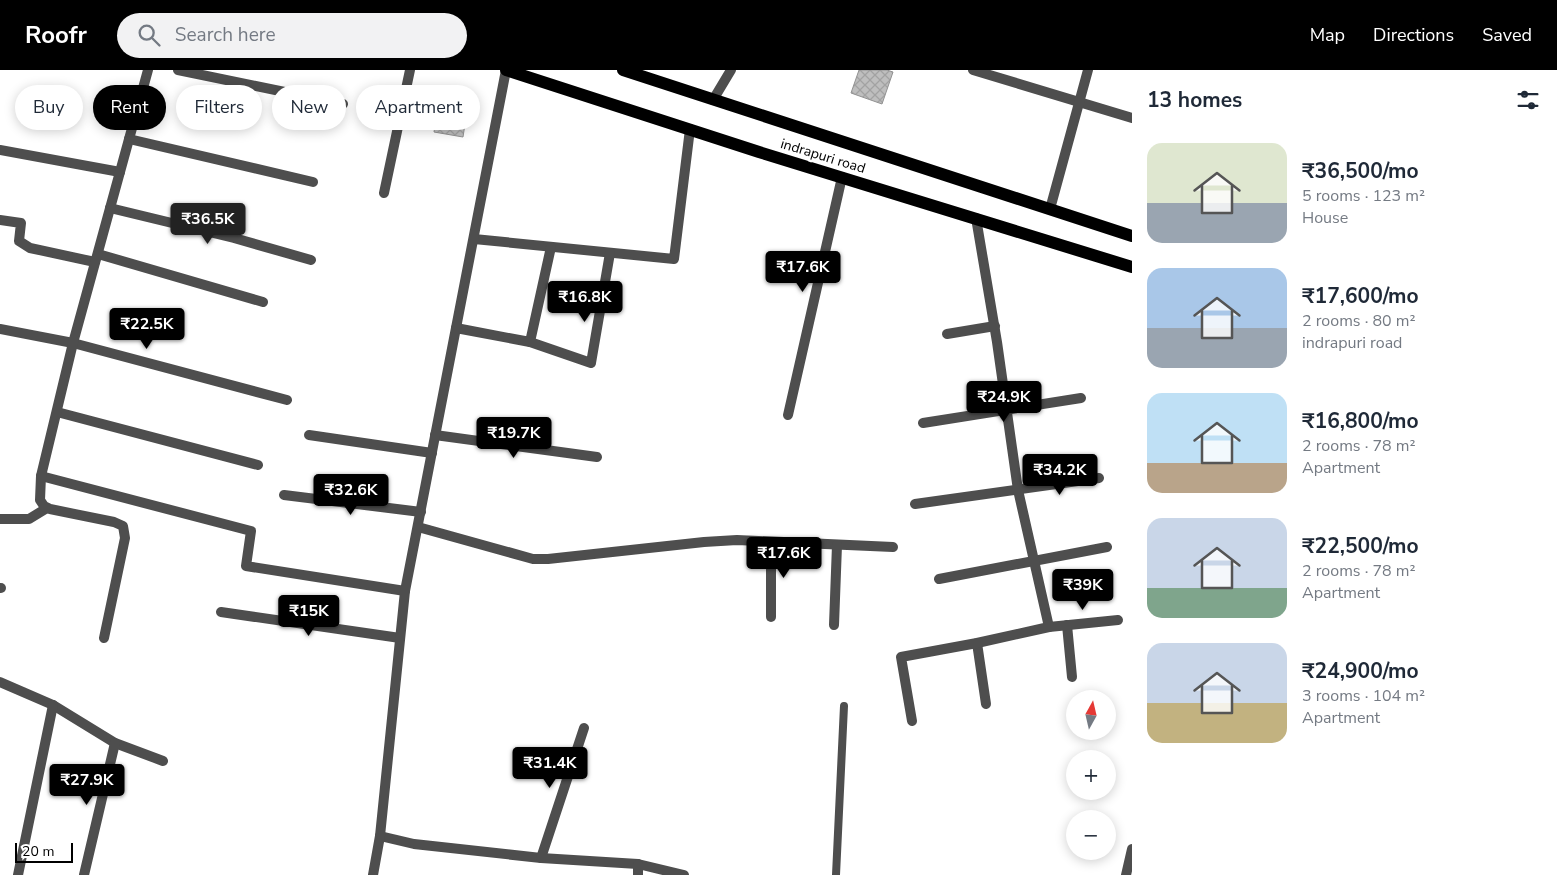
<!DOCTYPE html>
<meta charset="utf-8">
<style>
:root{--surface:#fff;--page:#f2f2f3;--text:#1f2937;--muted:#747a83;--accent:#000}
body{margin:0;font-family:"Nunito Sans",sans-serif;background:var(--page);color:var(--text);height:100vh;display:flex;flex-direction:column;font-size:19px;white-space:nowrap}
*{box-sizing:border-box;margin:0}
p{font-size:16px;color:var(--muted)}
.icon{flex:none;width:28px;height:28px;fill:none;stroke:currentColor;stroke-width:2;stroke-linecap:round;stroke-linejoin:round}
.map{position:relative;flex:1;overflow:hidden}
.side{display:flex;flex-direction:column;background:var(--surface);width:425px}
.side>*{flex:none}
.banner{position:absolute;left:15px;top:15px;width:475px;height:45px;display:flex;gap:10px}
.needle{width:32px;rotate:8deg}
.controls{position:absolute;left:1066px;top:620px;display:grid;gap:10px}
.controls a{display:grid;place-items:center;width:50px;height:50px;border-radius:50%;background:var(--surface);box-shadow:0 2px 12px #0003;font-size:25px}
.scale{position:absolute;left:15px;bottom:12px;width:58px;box-sizing:border-box;padding-left:5px;border:2px solid #000;border-top:0;font-size:14px;line-height:18px;white-space:nowrap;color:#000;-webkit-text-stroke:4px #fff;paint-order:stroke}
.price{position:absolute;translate:-50% -42px;padding:0 11px;border-radius:5px;background:var(--accent);color:#fff;font-size:16px;line-height:32px;filter:drop-shadow(0 1px 2px #0008)}
.price::after{content:'';position:absolute;left:50%;top:30px;width:15px;height:11px;margin-left:-8px;background:inherit;clip-path:polygon(0 0,100% 0,50% 100%)}
.price.selected{background:#222;color:#fff}
ul{padding:0;list-style:none}
li{display:flex;align-items:center;gap:15px;height:125px;padding:0 15px}
li span{display:grid;place-items:center;flex:none;width:140px;height:100px;border-radius:15px;color:#555}
li>.icon{margin-inline-start:auto}
span .icon{width:60px;height:60px;fill:#fffc;stroke-width:1}
li b{font-size:21px}
h2{display:flex;justify-content:space-between;align-items:center;height:60px;padding:0 15px;font-size:21px}
.pill{padding:0 18px;border-radius:22px;background:var(--surface);box-shadow:0 2px 12px #0003;font-size:18px;line-height:45px}
.pill.selected{background:var(--accent);color:#fff}
header{display:flex;align-items:center;gap:30px;box-sizing:border-box;height:70px;padding:0 25px;background:var(--accent);color:#fff}
header strong{font-size:24px}
nav{display:flex;gap:28px;margin-inline-start:auto;font-size:18px}
.search{width:350px;height:45px;background:var(--page);display:flex;align-items:center;gap:12px;box-sizing:border-box;padding:0 18px;border-radius:28px;color:var(--muted);font-size:19px}
main{display:flex;flex:1;min-height:0}
.map>svg:first-child{display:block}
.building{fill:url(#building-cross-hatch);stroke:#929292}
.lines{fill:none;stroke-linecap:round;stroke-linejoin:round}
.service{stroke:#4e4e4e;stroke-width:8}
.minor{stroke:#4e4e4e;stroke-width:10}
.primary{stroke:#000;stroke-width:12}
.labels{text-anchor:middle;dominant-baseline:central;stroke-width:5;stroke-linejoin:round;paint-order:stroke}
.street-label{font-size:14px;fill:#000;stroke:#fff}
</style>
<header>
<strong>Roofr</strong>
<div class="search"><svg class="icon" aria-label="search" viewBox="0 0 24 24"><circle cx="10" cy="10" r="6"/><path d="M15 15l6 6"/></svg>Search here</div>
<nav><a>Map</a><a>Directions</a><a>Saved</a></nav>
</header>
<main>
<div class="map">
<svg width="1132" height="805" viewBox="0 0 1132 805">
<defs>
<pattern id="building-cross-hatch" width="8" height="8" patternUnits="userSpaceOnUse" patternTransform="scale(1.25)"><rect width="8" height="8" fill="#bebebe"/><path d="M0 0l8 8M0 8l8-8" fill="none" stroke="#a2a2a2"/></pattern>
</defs>
<rect width="100%" height="100%" fill="#fff"/>
<g class="building">
<polygon points="859,0 887,0 893,2 882,34 851,23"/>
<polygon points="436,49 465,54 463,67 434,62"/>
</g>
<g class="lines">
<polyline class="service" points="836,805 844,636"/>
<g class="minor">
<polyline points="178,0 343,34"/>
<polyline points="973,0 1132,48"/>
<polyline points="713,30 731,0"/>
<polyline points="129,69 313,112"/>
<polyline points="0,80 120,102"/>
<polyline points="384,123 410,0"/>
<polyline points="110,138 234,168 311,190"/>
<polyline points="1050,139 1088,0"/>
<polyline points="0,150 21,153 19,171 30,178 95,192"/>
<polyline points="474,169 674,189 690,59"/>
<polyline points="98,184 263,232"/>
<polyline points="456,258 530,272 551,177"/>
<polyline points="0,259 73,273 287,330"/>
<polyline points="947,264 995,256"/>
<polyline points="530,272 591,293 610,183"/>
<polyline points="57,342 258,395"/>
<polyline points="788,345 842,107"/>
<polyline points="923,353 1081,328"/>
<polyline points="309,365 432,383"/>
<polyline points="435,365 597,387"/>
<polyline points="41,406 251,461 246,496 405,521"/>
<polyline points="284,425 421,442"/>
<polyline points="915,434 1099,408"/>
<polyline points="0,449 29,449 47,438"/>
<polyline points="418,457 533,489 548,489 704,472 737,470 893,477"/>
<polyline points="939,509 1107,477"/>
<polyline points="0,518 1,518"/>
<polyline points="221,542 400,568"/>
<polyline points="771,547 771,472"/>
<polyline points="834,555 837,475"/>
<polyline points="1067,555 1072,607"/>
<polyline points="1049,557 1118,550"/>
<polyline points="104,568 125,468 123,456 114,452 50,439 44,436 40,430 41,406 73,273 148,0"/>
<polyline points="977,573 986,634"/>
<polyline points="0,612 53,635 115,673 163,691"/>
<polyline points="912,651 901,587 977,573 1049,557 1018,420 997,272 976,148"/>
<polyline points="380,766 414,774 541,788 638,794 684,805"/>
<polyline points="541,788 584,658"/>
<polyline points="18,805 53,635"/>
<polyline points="84,805 115,673"/>
<polyline points="373,805 380,766 405,521 506,0"/>
<polyline points="638,805 638,794"/>
<polyline points="1126,805 1132,779"/>
</g>
<g class="primary">
<polyline points="506,0 759,82 1132,197"/>
<polyline points="623,0 1132,166"/>
</g>
</g>
<g class="labels">
<g class="street-label">
<text transform="translate(823 86) rotate(17)">indrapuri road</text>
</g>
</g>
</svg>
<div class="controls">
<a><svg class="needle" viewBox="-14 -14 28 28"><path d="M0-13l5 13h-10z" fill="#e53935"/><path d="M0 13l5-13h-10z" fill="#747a83"/></svg></a>
<a>+</a>
<a>−</a>
</div>
<div class="scale">20 m</div>
<b class="price selected" style="left:208px;top:175px">₹36.5K</b>
<b class="price" style="left:803px;top:223px">₹17.6K</b>
<b class="price" style="left:585px;top:253px">₹16.8K</b>
<b class="price" style="left:147px;top:280px">₹22.5K</b>
<b class="price" style="left:1004px;top:353px">₹24.9K</b>
<b class="price" style="left:514px;top:389px">₹19.7K</b>
<b class="price" style="left:1060px;top:426px">₹34.2K</b>
<b class="price" style="left:351px;top:446px">₹32.6K</b>
<b class="price" style="left:784px;top:509px">₹17.6K</b>
<b class="price" style="left:1083px;top:541px">₹39K</b>
<b class="price" style="left:309px;top:567px">₹15K</b>
<b class="price" style="left:550px;top:719px">₹31.4K</b>
<b class="price" style="left:87px;top:736px">₹27.9K</b>
<div class="banner">
<a class="pill">Buy</a>
<a class="pill selected">Rent</a>
<a class="pill">Filters</a>
<a class="pill">New</a>
<a class="pill">Apartment</a>
</div>
</div>
<section class="side">
<h2>13 homes<svg class="icon" aria-label="filters" viewBox="0 0 24 24"><path d="M4 7h16M4 17h16"/><circle cx="9" cy="7" r="2"/><circle cx="15" cy="17" r="2"/></svg></h2>
<ul>
<li><span style="background:linear-gradient(#dfe7d0 60%,#9aa5b1 0)"><svg class="icon" aria-label="home" viewBox="0 0 24 24"><path d="M3 11l9-7 9 7M6 9v11h12V9"/></svg></span><div><b>₹36,500/mo</b><p>5 rooms · 123 m²</p><p>House</p></div></li>
<li><span style="background:linear-gradient(#a9c7e8 60%,#9aa5b1 0)"><svg class="icon" aria-label="home" viewBox="0 0 24 24"><path d="M3 11l9-7 9 7M6 9v11h12V9"/></svg></span><div><b>₹17,600/mo</b><p>2 rooms · 80 m²</p><p>indrapuri road</p></div></li>
<li><span style="background:linear-gradient(#bfe0f5 70%,#b9a48a 0)"><svg class="icon" aria-label="home" viewBox="0 0 24 24"><path d="M3 11l9-7 9 7M6 9v11h12V9"/></svg></span><div><b>₹16,800/mo</b><p>2 rooms · 78 m²</p><p>Apartment</p></div></li>
<li><span style="background:linear-gradient(#c9d6e8 70%,#7fa58c 0)"><svg class="icon" aria-label="home" viewBox="0 0 24 24"><path d="M3 11l9-7 9 7M6 9v11h12V9"/></svg></span><div><b>₹22,500/mo</b><p>2 rooms · 78 m²</p><p>Apartment</p></div></li>
<li><span style="background:linear-gradient(#c9d6e8 60%,#c2b280 0)"><svg class="icon" aria-label="home" viewBox="0 0 24 24"><path d="M3 11l9-7 9 7M6 9v11h12V9"/></svg></span><div><b>₹24,900/mo</b><p>3 rooms · 104 m²</p><p>Apartment</p></div></li>
</ul>
</section>
</main>
